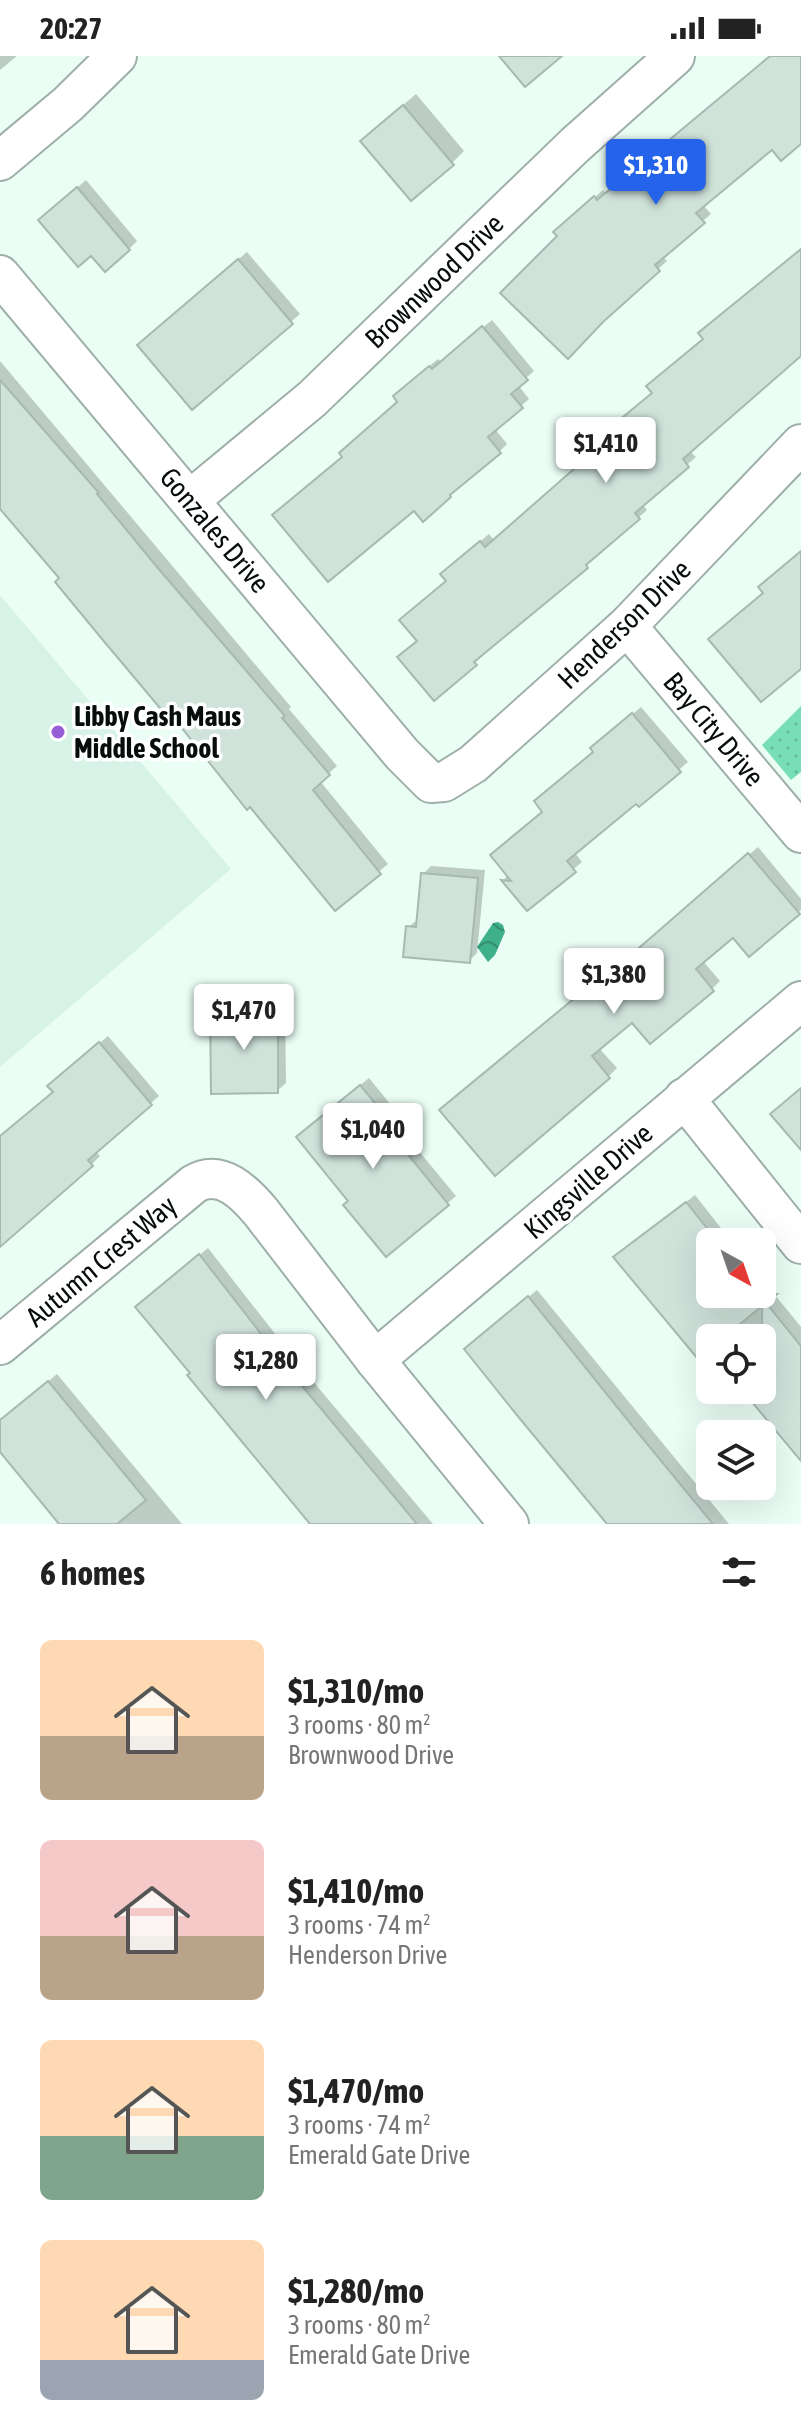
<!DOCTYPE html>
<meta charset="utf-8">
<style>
:root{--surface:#fff;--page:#f6f6f6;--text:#222;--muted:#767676;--accent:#2563eb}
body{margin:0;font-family:"Asap Condensed",sans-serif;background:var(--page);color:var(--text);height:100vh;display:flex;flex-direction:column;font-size:30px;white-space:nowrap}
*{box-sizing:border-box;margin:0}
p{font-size:26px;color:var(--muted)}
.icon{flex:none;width:44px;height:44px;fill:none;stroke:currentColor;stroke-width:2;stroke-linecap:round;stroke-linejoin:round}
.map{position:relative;height:1468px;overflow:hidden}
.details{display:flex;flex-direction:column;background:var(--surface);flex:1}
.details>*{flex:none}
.needle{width:52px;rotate:140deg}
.fabs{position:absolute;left:696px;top:1172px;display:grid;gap:16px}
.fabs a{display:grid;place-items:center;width:80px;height:80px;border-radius:12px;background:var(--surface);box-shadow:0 8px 32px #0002;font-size:40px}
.price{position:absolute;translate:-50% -68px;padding:0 18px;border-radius:8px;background:#fff;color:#222;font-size:26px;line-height:52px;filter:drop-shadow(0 2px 4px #0008)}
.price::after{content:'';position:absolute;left:50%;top:48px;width:24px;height:18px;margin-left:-12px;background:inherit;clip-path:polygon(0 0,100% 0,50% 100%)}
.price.current{background:var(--accent);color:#fff}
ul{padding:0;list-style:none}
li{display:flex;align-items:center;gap:24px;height:200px;padding:0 40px}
li span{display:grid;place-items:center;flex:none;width:224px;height:160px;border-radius:12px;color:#555}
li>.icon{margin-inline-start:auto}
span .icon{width:96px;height:96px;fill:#fffc;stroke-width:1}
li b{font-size:34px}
h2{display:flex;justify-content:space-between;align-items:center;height:96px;padding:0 40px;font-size:34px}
.status{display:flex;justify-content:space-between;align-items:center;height:56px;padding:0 40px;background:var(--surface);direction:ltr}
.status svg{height:22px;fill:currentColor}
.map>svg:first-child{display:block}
.built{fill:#d7f2e7}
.grass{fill:url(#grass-dots)}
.water{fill:url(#water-waves)}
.shadow{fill:#0003}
.building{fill:#d0e3db;stroke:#a7b9b1;stroke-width:2}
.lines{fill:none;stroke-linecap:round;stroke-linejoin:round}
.minor-casing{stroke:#9dafa7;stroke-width:42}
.minor{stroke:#fff;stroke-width:38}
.poi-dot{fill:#965ed6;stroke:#fff;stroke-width:3}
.labels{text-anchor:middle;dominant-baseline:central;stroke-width:7;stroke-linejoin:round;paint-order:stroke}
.street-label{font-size:28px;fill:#070d0b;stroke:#fff}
.poi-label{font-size:28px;font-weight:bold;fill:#070d0b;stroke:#fff;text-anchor:start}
</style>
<div class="status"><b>20:27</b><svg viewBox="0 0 49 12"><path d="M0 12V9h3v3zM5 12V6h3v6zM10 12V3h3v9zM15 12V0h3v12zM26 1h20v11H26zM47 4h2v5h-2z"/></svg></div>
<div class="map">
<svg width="801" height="1468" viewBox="0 0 801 1468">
<defs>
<pattern id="grass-dots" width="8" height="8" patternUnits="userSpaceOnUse" patternTransform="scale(2)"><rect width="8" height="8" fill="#78deb8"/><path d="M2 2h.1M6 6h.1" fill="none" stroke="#66bd9d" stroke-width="1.8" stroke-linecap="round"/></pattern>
<pattern id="water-waves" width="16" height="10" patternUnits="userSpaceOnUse" patternTransform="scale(2)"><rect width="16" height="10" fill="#40b08b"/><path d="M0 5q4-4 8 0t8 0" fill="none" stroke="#348e70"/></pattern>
</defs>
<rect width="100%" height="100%" fill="#ebfef5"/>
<polygon class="built" points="0,539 231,813 0,1011"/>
<polygon class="grass" points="801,650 801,716 791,724 762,689"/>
<polygon class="water" points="498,866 503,869 505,876 495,899 488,906 477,891 493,867"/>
<g class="shadow">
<polygon points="0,0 17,0 0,14"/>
<polygon points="771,0 801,0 801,85 772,91 703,149 711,158 662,200 667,205 605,261 559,180 564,168 603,134 607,138"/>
<polygon points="416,38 464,95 452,107 375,73"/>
<polygon points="86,124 137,185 129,193 49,156"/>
<polygon points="801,194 801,292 690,395 696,401 642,448 647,454 593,501 594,502 586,510 481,597 483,599 475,607 419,584 448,524 451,510 489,478 494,484 601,390 705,283 708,269"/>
<polygon points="247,196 300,258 192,351 148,281"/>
<polygon points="492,264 534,315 518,329 529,343 495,373 507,388 499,396 450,439 414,452 344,400 400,345 403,332 438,303 441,306"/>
<polygon points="0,305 291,651 289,653 337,710 320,725 388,808 335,852 0,449"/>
<polygon points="641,651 688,706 639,748 636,745 575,797 582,806 527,852 504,824 544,755 595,695 601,685"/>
<polygon points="758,791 801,843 801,854 749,898 733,879 703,905 720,925 712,933 632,964 599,992 617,1012 609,1020 450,1046 631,897 633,898"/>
<polygon points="431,810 485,814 477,897 469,905 408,871 419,863 423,818"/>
<polygon points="220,948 285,948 286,1027 277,1035 212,956"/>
<polygon points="108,980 159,1040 95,1095 100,1100 92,1108 0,1187 0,1081 55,1036 58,1022"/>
<polygon points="369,1022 409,1071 404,1077 456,1140 386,1198 307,1073"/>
<polygon points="695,1139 732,1186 710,1186 710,1238 762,1238 762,1223 801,1271 801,1404 745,1335 737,1342 730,1334 762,1334 762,1282 710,1282 710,1310 616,1201"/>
<polygon points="208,1192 301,1311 433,1468 312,1468 192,1317 146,1243"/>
<polygon points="537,1234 729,1468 610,1468 475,1285"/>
<polygon points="57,1318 182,1468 63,1468 0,1393 0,1366"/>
</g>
<g class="building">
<polygon points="499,0 562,0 525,31"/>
<polygon points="770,0 801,0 801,88 781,105 772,94 696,157 705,167 655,209 660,215 603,266 568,303 500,237 557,180 553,176 594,140 597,144"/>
<polygon points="403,49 454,109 411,145 360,85"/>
<polygon points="77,131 130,194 105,216 91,200 78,211 38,164"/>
<polygon points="801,193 801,300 683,403 689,411 635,457 640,463 586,509 588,512 474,606 477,609 434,645 397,601 417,585 399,564 446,525 440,518 480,485 485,491 599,391 594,385 652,337 646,330 703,283 698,277"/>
<polygon points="238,203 293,268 192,354 137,289"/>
<polygon points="482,270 528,324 511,338 523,352 488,381 501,397 450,439 451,441 423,466 414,455 328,526 272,459 342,401 339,397 397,346 393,340 429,310 432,313"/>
<polygon points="0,324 99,437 97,438 157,511 285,660 282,662 330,719 313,734 381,818 335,855 250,751 247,754 173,661 170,664 102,583 55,526 59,522 0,453"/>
<polygon points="801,495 801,613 761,646 708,583 763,537 758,531"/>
<polygon points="632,657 681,716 639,751 636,748 567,805 576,816 527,855 501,824 511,825 490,799 542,756 534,745 593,696 590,692"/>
<polygon points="748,797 800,858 749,901 733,882 696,913 714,935 650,988 632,967 592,1000 610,1022 495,1120 439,1054 622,903 624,905"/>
<polygon points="421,817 478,822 470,907 403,901 406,870 416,871"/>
<polygon points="210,955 278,955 278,1037 211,1038"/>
<polygon points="99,986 152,1049 88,1104 93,1110 0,1191 0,1080 53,1036 47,1030"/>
<polygon points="360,1029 403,1081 397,1085 449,1149 386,1201 343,1149 348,1145 296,1081"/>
<polygon points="801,1032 801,1094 770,1058"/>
<polygon points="686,1146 710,1176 710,1238 777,1238 766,1247 801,1290 801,1405 742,1334 762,1334 762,1250 723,1282 710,1282 710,1293 698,1303 613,1201"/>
<polygon points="199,1198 293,1319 417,1468 310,1468 243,1387 187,1319 190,1317 135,1251"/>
<polygon points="528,1240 634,1372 713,1468 607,1468 516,1358 464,1293"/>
<polygon points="48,1325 146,1444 117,1468 59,1468 0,1396 0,1364"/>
</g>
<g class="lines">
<g class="minor-casing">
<g id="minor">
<polyline points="0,105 68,48 117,0"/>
<polyline points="0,219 402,698 431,727 444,726 473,708 627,570 801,388"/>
<polyline points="190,444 312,343 575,89 675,0"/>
<polyline points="627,570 801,777"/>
<polyline points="684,1042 801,1188"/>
<path d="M0,1289L194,1128C221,1112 245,1137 261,1156L375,1304L509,1468"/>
<polyline points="375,1304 801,945"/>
</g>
</g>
<use href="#minor" class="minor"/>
</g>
<circle class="poi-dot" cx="58" cy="676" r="8"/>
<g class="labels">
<g class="street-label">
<text transform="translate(434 225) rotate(-44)">Brownwood Drive</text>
<text transform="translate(215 474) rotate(50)">Gonzales Drive</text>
<text transform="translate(624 568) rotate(-44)">Henderson Drive</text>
<text transform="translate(714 673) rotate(50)">Bay City Drive</text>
<text transform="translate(588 1125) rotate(-41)">Kingsville Drive</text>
<text transform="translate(101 1205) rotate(-40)">Autumn Crest Way</text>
</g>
<g class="poi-label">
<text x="74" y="660">Libby Cash Maus<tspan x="74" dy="32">Middle School</tspan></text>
</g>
</g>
</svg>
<div class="fabs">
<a><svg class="needle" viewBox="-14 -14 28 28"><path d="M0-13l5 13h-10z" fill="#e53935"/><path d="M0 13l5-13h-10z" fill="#767676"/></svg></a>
<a><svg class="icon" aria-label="locate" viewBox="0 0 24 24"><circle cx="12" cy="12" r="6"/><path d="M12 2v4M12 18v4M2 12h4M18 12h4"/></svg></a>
<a><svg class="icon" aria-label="layers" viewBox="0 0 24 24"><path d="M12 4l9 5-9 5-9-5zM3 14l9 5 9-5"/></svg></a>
</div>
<b class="price current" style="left:656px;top:151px">$1,310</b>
<b class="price" style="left:606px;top:429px">$1,410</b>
<b class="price" style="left:614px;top:960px">$1,380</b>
<b class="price" style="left:244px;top:996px">$1,470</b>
<b class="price" style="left:373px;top:1115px">$1,040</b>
<b class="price" style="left:266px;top:1346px">$1,280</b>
</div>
<section class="details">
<h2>6 homes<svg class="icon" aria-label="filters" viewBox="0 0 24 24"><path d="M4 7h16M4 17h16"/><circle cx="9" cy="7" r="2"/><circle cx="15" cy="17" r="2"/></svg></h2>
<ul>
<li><span style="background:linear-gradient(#ffd9b3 60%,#b9a48a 0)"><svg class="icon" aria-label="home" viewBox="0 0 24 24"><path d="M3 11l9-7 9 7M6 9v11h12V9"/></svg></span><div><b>$1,310/mo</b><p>3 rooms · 80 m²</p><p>Brownwood Drive</p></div></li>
<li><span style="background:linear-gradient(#f6c9c9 60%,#b9a48a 0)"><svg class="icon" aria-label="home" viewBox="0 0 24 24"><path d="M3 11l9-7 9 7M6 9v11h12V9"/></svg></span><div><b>$1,410/mo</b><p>3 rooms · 74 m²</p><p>Henderson Drive</p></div></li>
<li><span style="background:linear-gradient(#ffd9b3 60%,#7fa58c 0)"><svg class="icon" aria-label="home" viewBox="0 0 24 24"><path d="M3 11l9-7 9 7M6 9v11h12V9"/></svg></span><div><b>$1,470/mo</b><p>3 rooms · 74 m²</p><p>Emerald Gate Drive</p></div></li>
<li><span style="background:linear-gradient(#ffd9b3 75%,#9aa5b1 0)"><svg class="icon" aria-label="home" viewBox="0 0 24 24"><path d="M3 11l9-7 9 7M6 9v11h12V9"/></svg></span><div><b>$1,280/mo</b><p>3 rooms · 80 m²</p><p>Emerald Gate Drive</p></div></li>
</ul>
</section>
